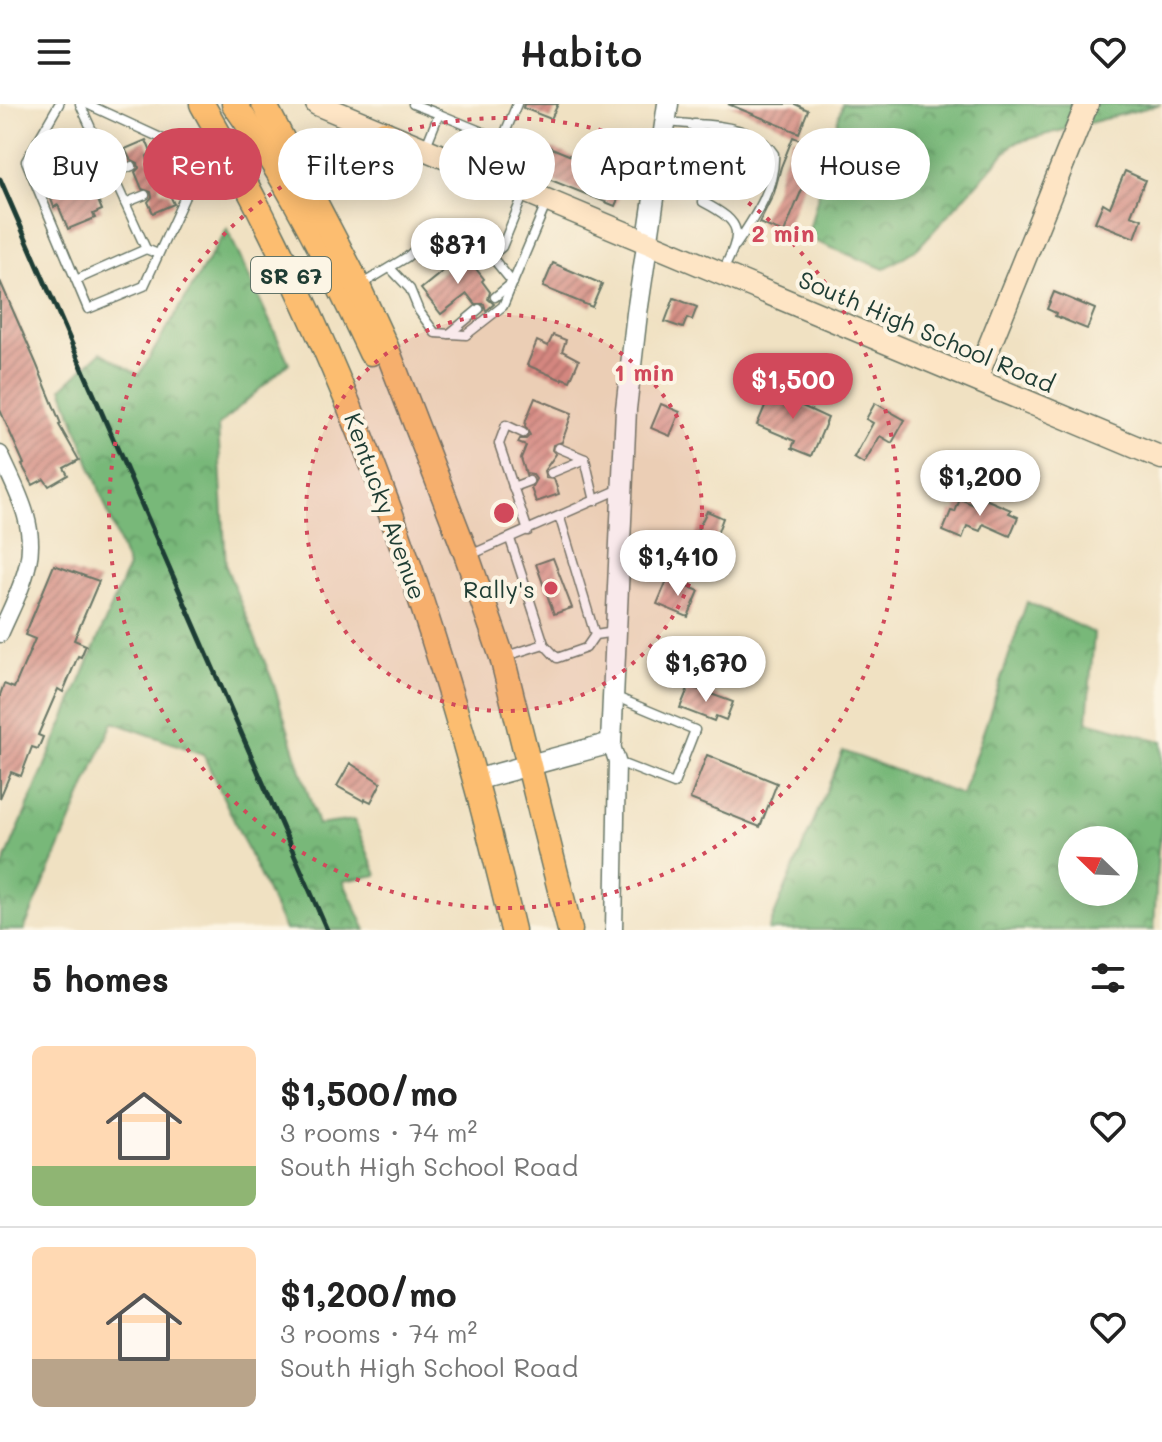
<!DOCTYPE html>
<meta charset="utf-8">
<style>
:root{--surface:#fff;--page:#f2f2f2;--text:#222;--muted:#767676;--line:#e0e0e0;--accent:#d1495b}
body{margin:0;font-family:Mali,sans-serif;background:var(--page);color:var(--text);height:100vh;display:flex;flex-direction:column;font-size:30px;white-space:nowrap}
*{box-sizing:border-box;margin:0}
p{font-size:26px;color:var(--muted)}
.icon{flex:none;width:44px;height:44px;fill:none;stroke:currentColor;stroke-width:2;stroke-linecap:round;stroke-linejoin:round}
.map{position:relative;height:826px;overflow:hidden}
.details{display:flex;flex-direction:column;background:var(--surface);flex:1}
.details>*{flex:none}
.banner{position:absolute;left:24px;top:24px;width:1114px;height:72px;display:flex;gap:16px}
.needle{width:52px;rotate:293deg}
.fabs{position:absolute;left:1058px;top:722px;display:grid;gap:16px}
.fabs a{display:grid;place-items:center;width:80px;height:80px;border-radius:50%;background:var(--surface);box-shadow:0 4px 20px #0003;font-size:40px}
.price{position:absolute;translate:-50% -68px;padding:0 18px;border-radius:28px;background:#fff;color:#222;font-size:26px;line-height:52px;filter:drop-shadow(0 2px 4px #0008)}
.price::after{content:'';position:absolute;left:50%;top:48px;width:24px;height:18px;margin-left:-12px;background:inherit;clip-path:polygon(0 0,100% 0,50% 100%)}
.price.current{background:var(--accent);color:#fff}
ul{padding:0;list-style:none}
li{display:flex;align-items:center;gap:24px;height:200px;padding:0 32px}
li+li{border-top:2px solid var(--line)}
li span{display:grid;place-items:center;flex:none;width:224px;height:160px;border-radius:12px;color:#555}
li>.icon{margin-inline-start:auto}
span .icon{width:96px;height:96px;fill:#fffc;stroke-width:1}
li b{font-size:34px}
h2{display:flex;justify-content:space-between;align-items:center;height:96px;padding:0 32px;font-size:34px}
.pill{padding:0 28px;border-radius:36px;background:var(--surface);box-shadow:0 4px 20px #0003;font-size:28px;line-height:72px}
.pill.current{background:var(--accent);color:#fff}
header{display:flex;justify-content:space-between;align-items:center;height:104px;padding:0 32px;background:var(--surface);font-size:36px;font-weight:600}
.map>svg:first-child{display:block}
.forest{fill:url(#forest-crowns);stroke:#4c7a56;stroke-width:2;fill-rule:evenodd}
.building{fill:url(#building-hatch)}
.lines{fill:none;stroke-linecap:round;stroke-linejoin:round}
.service-casing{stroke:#687666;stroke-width:11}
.minor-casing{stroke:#687666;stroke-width:19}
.tertiary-casing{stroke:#687666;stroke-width:23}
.secondary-casing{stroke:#687666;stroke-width:25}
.primary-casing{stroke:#687666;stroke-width:27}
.service{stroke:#fff;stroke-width:8}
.minor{stroke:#fff;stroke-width:16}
.tertiary{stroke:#fff;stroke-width:20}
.secondary{stroke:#fee5c5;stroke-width:22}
.primary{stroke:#fcbd6f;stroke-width:24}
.rail{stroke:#1f3d34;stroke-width:5}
.ring{fill:none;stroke:#d1495b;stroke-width:4;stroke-dasharray:4 8}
.poi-dot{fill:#d1495b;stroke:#fcf5e5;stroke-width:3}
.labels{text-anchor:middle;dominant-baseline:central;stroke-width:8;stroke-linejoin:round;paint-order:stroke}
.shield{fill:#fcf5e5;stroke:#617469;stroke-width:2}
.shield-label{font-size:22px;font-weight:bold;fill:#1f3d34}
.street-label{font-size:24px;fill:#1f3d34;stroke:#fcf5e5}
.poi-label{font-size:24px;fill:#1f3d34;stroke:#fcf5e5;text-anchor:end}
.centre{fill:#d1495b;stroke:#fcf5e5;stroke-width:4}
.ring-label{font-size:24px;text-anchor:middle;font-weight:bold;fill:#d1495b;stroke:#fcf5e5;stroke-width:8;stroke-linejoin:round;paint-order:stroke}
</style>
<header><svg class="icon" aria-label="menu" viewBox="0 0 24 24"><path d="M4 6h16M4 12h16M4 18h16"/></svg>Habito<svg class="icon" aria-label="heart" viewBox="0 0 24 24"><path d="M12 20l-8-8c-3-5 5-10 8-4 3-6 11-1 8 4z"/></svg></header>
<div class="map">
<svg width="1162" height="826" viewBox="0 0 1162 826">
<defs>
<pattern id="forest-crowns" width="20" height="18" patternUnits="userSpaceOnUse" patternTransform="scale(2)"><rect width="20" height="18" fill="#78b879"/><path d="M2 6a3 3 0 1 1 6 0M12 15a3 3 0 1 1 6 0" fill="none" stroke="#629764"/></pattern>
<pattern id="building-hatch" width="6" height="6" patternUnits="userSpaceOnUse" patternTransform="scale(2)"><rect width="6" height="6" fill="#d69085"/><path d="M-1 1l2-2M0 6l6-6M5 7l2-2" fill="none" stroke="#ad776e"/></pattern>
</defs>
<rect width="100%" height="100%" fill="#fcf5e5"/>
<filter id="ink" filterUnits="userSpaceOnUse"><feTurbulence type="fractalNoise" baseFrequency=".0125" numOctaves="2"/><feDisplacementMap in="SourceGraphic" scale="16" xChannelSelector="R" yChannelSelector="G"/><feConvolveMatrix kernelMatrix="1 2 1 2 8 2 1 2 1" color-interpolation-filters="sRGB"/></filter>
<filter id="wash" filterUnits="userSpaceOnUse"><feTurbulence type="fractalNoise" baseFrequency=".006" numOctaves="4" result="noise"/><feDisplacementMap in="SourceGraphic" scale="32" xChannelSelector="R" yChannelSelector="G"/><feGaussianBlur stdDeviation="1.8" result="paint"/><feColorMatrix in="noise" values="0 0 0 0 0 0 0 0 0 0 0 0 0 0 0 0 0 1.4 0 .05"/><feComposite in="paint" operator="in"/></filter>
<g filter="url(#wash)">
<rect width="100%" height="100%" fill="#f0e1c2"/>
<g class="forest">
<polygon points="842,0 1161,0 1014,39 918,144 884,165 807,134"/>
<polygon points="227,125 289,259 218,322 226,463 273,578 318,721 354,716 377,771 343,777 366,826 285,826 203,650 113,618 24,826 0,826 0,769 128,463 62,284 101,248 139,271"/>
<path d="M1027,498L1094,529L1087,617L1162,637V721L1158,746L1154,826H768L843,647L962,691ZM1072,736H1124V788H1072Z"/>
</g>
<g id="blocks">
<g class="building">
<polygon points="524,0 558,0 551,15 523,4"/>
<polygon points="728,0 795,0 808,6 799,29"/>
<polygon points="793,33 819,44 784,129 759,119 774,89 781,63"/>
<polygon points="146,36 151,48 147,52 148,57 157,60 164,76 159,81 160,86 169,89 174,100 153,109 148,98 152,93 151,88 142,85 135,68 139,64 138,59 130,55 125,45"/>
<polygon points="73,40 81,59 85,57 100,93 97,94 102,106 93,110 95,114 68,125 58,101 54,103 49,90 52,89 41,61 57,54 54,48"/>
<polygon points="547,42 627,75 615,102 536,70"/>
<polygon points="1125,67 1145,76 1131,111 1142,115 1135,134 1095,118 1103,99 1110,103"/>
<polygon points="464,150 484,175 482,177 490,188 488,195 494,200 486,207 484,200 475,200 467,190 441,210 421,185"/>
<polygon points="553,159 602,180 592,203 543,183"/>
<polygon points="0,177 36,259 61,320 59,321 79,356 64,364 68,371 49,382 44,375 33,381 22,361 24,360 0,306"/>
<polygon points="1054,188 1095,205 1087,225 1055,212 1056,209 1047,205"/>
<polygon points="674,194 697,203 692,216 687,214 683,224 665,218"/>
<polygon points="553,231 566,236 562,247 579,256 570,277 562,274 562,276 527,261 537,237 548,242"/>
<polygon points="773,283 805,296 802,302 828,314 812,352 792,344 795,337 757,321"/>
<polygon points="535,294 572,309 562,338 553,341 552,346 556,350 544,367 546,374 554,375 559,390 536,398 531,384 536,375 533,371 526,370 521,354 526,342 518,339 520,335 526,335 530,331 525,322 526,316"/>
<polygon points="875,299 905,316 892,339 880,332 864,360 854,354 873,319 866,315"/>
<polygon points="661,300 680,308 670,332 651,324"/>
<polygon points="978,392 1011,406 1009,409 1018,413 1010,432 983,420 980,427 967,422 962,435 943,427 951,407 955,408 960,395 974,401"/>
<polygon points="707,407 723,414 709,451 689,443"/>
<polygon points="553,454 572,504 554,510 536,460"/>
<polygon points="54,461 99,477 74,536 86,541 81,553 78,552 63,588 58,585 38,631 43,633 38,645 32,643 21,672 11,668 0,694 0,591 4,580 14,584 35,535 25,531"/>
<polygon points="668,474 699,487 688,513 657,500"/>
<polygon points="689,582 733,598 726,616 716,612 714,617 680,604"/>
<polygon points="707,651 777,679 760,723 690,695"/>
<polygon points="350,659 381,679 371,698 365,695 364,697 337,682"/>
</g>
</g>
</g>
<g filter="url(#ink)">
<use href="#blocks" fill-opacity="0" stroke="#687666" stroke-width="2"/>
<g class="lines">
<g class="service-casing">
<g id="service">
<polyline points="59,0 26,57 88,205 144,182 187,88 233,66"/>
<polyline points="80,0 146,145 158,150"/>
<polyline points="87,0 163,35 187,88"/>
<polyline points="413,0 439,10 426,42"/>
<polyline points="439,10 502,36 517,0"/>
<path d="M666,18L689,20L714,36L703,98C745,120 742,128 722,169"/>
<path d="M694,20C721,21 758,25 774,50C776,83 754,114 736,141"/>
<polyline points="154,54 169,48"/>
<polyline points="112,70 132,62"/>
<polyline points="166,83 181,77"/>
<polyline points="125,99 145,91"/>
<polyline points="491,152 502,143 524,89"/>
<polyline points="390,164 410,185 419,207 435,229 466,231 503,202 547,98"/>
<polyline points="76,176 146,145"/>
<polyline points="359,182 407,153 437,126 491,152 513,179"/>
<polyline points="495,193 512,179"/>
<polyline points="449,230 479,205"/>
<polyline points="523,329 506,321 499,340 528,427"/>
<polyline points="559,344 585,355 595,397"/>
<polyline points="551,369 585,355"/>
<polyline points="513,383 529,377"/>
<polyline points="560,414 595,531"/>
<polyline points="510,435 544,540 557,554 586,544 595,531 615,528"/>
<polyline points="468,452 620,385"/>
<polyline points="506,552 544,540"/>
<polyline points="614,592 695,626 674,680 618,658"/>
</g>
</g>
<g class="minor-casing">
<g id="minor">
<path d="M0,350C15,384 37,420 28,459C23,483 10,507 0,530"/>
<polyline points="611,639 617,657 614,826"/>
</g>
</g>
<g class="tertiary-casing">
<polyline id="tertiary" points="475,676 611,639 626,305 637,209 668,0"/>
</g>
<g class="secondary-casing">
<g id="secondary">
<polyline points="317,0 1162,354"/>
<polyline points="976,275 1087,0"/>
</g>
</g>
<g class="primary-casing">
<g id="primary">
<path d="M202,0C350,257 446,539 513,826"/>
<path d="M234,0C289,77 331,164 371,249"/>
<polyline points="264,0 350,165 386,243 467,452 502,553 570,826"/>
<polyline points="313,93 338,54 364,42 384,29"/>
</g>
</g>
<use href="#service" class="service"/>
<use href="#minor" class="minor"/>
<use href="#tertiary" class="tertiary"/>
<use href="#secondary" class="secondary"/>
<use href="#primary" class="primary"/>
<polyline class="rail" points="0,75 327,826"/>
</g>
</g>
<circle cx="504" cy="409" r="198" fill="#d1495b" fill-opacity=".12"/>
<g class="ring">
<circle cx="504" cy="409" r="198"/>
<circle cx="504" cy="409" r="395"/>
</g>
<circle class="poi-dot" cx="551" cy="484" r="8"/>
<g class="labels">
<rect class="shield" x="251" y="153" width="80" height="36" rx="6"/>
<g class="shield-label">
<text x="291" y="171">SR 67</text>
</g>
<g class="street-label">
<text transform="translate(927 227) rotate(23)">South High School Road</text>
<text transform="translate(386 402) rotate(70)">Kentucky Avenue</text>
</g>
<g class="poi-label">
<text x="535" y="484">Rally's</text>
</g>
</g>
<circle cx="504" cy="409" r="12" class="centre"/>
<g class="ring-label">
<text x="783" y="138">2 min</text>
<text x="644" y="277">1 min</text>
</g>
</svg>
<div class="fabs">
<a><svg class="needle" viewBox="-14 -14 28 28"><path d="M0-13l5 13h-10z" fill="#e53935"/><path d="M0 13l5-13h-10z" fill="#767676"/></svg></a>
</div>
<b class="price" style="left:458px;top:182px">$871</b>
<b class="price current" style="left:793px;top:317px">$1,500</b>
<b class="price" style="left:980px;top:414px">$1,200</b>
<b class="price" style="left:678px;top:494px">$1,410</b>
<b class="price" style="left:706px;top:600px">$1,670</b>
<div class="banner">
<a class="pill">Buy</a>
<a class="pill current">Rent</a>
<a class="pill">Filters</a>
<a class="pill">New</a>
<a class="pill">Apartment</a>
<a class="pill">House</a>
</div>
</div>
<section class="details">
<h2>5 homes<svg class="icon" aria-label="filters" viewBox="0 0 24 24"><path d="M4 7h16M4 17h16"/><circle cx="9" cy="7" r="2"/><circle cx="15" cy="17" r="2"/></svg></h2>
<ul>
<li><span style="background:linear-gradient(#ffd9b3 75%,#8fb573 0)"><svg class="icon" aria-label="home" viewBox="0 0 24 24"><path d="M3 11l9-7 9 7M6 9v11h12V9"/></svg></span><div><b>$1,500/mo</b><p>3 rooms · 74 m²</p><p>South High School Road</p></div><svg class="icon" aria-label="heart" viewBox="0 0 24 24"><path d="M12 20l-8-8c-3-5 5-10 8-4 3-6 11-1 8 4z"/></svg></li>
<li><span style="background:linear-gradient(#ffd9b3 70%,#b9a48a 0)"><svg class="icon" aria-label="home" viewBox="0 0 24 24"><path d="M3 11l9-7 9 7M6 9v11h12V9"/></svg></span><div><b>$1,200/mo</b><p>3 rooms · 74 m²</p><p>South High School Road</p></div><svg class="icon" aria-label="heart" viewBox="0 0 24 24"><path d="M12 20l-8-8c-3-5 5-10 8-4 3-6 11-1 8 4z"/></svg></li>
</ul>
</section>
